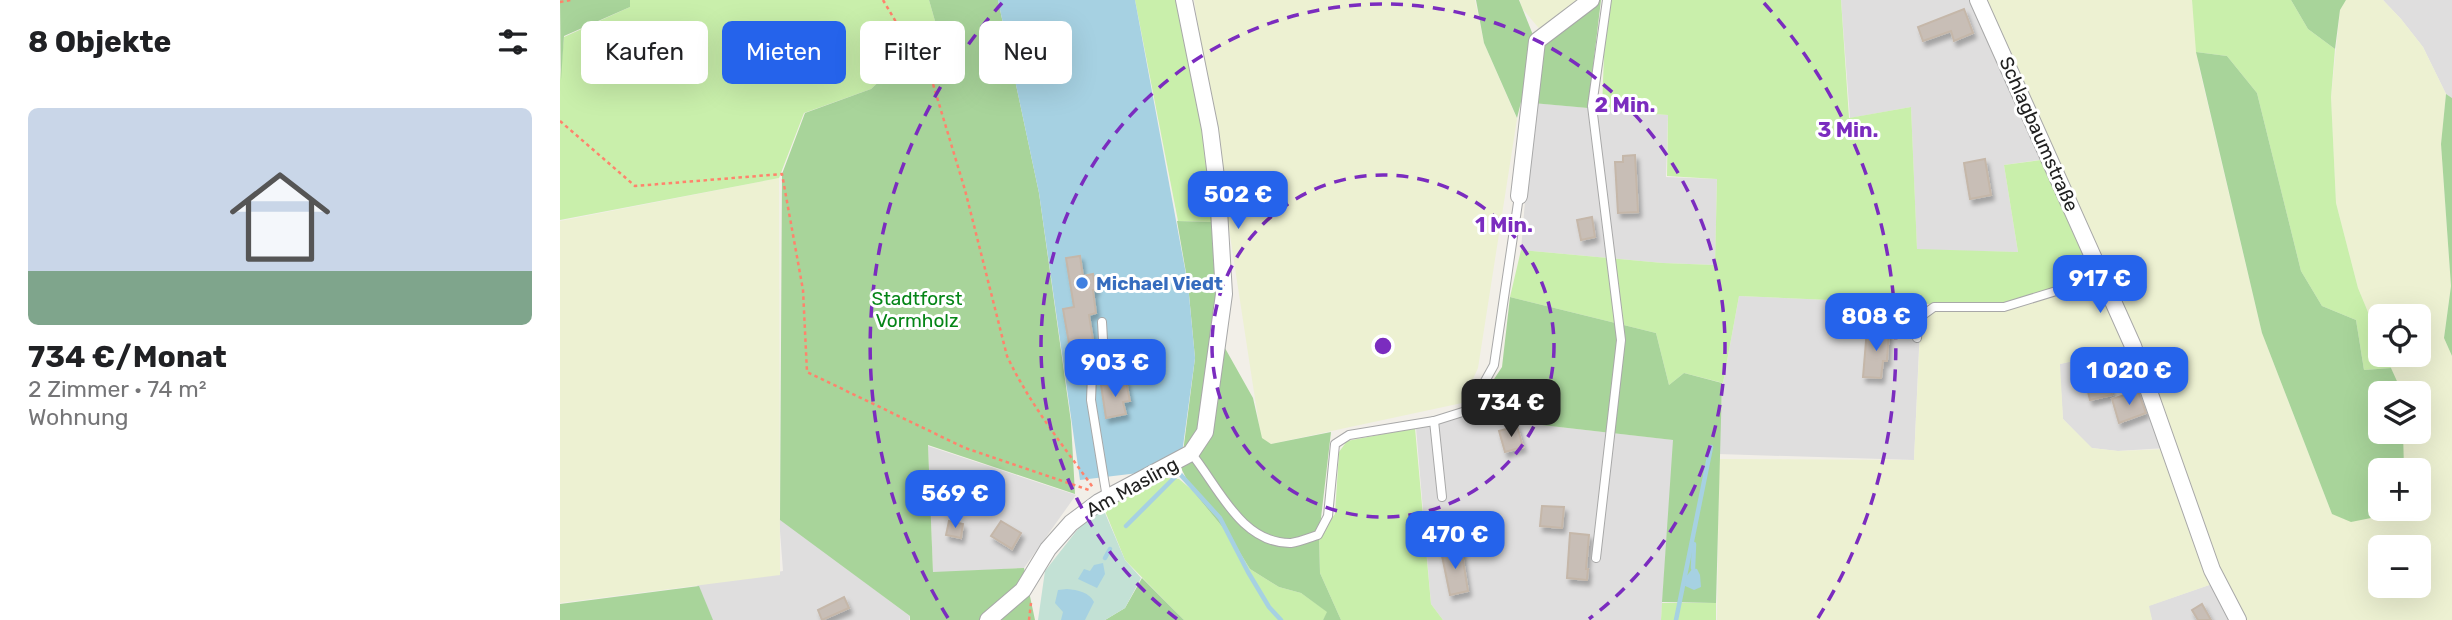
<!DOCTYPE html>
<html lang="de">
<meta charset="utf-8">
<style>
:root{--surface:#fff;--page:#f2f2f2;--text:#202124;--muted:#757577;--line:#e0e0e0;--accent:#2563eb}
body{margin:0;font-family:Rubik,sans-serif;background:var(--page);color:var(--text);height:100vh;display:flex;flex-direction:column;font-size:26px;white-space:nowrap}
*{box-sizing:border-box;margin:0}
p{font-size:23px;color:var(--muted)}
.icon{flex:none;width:38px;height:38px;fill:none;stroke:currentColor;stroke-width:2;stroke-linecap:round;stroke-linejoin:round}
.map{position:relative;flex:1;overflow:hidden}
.sheet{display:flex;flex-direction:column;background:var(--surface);width:560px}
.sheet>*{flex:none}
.banner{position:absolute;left:21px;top:21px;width:665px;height:63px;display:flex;gap:14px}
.fabs{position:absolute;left:1808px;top:304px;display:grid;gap:14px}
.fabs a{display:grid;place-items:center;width:63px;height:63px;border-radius:10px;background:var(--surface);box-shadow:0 7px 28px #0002;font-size:35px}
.price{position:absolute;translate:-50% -60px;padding:0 16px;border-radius:14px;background:var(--accent);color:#fff;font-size:23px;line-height:46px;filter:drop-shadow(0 2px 4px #0008)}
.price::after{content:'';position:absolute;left:50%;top:42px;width:21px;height:16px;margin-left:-10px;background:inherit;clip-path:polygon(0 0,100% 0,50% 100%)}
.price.on{background:#222;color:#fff}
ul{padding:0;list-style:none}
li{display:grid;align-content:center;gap:14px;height:371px;padding:0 28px}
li+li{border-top:2px solid var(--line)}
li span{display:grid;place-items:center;height:217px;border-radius:10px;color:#555}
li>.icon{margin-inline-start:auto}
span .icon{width:126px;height:126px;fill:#fffc;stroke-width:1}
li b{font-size:30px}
h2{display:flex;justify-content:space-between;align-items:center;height:84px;padding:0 28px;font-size:30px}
.tag{padding:0 24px;border-radius:10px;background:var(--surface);box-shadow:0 7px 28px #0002;font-size:24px;line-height:63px}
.tag.on{background:var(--accent);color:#fff}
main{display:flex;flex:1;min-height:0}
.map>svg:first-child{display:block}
.residential{fill:#dfdede}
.farmland{fill:#edf1d2;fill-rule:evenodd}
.grass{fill:#c9efab}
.forest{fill:#a8d49a}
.wetland{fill:#c3e1d5}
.water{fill:#a6d1e2}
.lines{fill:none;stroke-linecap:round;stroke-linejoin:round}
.stream{stroke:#a6d1e2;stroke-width:4.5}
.building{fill:#c8beb6;stroke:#c5b7a9;stroke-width:2;filter:url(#shadow)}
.service-casing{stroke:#a8a8a8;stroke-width:10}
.minor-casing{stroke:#a8a8a8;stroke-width:18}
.path{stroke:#ff836c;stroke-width:2.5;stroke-dasharray:3.5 3.5;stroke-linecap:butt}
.service{stroke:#fff;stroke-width:8}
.minor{stroke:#fff;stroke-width:16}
.ring{fill:none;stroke:#7b2cbf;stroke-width:3.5;stroke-dasharray:12 9}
.shop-dot{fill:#3f7fe0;stroke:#fff;stroke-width:2.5}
.labels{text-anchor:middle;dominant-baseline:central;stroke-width:6;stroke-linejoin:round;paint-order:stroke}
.street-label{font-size:19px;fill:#212121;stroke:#fff}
.shop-label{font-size:19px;font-weight:bold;fill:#366cbe;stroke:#fff;text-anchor:start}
.park-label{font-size:19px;fill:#058517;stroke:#fff}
.centre{fill:#7b2cbf;stroke:#fff;stroke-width:3.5}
.ring-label{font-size:21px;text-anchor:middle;font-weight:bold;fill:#7b2cbf;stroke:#fff;stroke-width:6;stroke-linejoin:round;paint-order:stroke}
</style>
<main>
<section class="sheet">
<h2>8 Objekte<svg class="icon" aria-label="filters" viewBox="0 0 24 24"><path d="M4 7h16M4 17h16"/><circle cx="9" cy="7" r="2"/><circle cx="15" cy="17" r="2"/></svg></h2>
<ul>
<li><span style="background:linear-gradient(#c9d6e8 75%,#7fa58c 0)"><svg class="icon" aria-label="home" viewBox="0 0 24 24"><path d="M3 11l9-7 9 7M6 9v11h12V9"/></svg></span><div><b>734 €/Monat</b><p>2 Zimmer · 74 m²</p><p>Wohnung</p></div></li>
</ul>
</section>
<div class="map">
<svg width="1892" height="620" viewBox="0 0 1892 620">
<defs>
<filter id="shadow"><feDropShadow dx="3" dy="5" stdDeviation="2" flood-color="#0004"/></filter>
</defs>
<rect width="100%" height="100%" fill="#f2efe8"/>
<g class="residential">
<polygon points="1281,0 1413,0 1487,159 1444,165 1458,252 1357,250 1351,107 1290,118"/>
<polygon points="1823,0 1892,0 1892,98 1886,94 1863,47 1841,19"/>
<polygon points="973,103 1108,115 1106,177 1157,179 1155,265 1103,263 961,250"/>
<polygon points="1179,296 1361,304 1354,460 1158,454 1163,383"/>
<polygon points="1566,350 1606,448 1558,451 1531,448 1503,419 1499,364"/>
<polygon points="902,416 1114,440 1101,620 883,620 871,604 856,428"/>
<polygon points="368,446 516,495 464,568 373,573"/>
<polygon points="219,518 350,616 349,620 152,620 137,585 223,571"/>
<polygon points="1655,583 1673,620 1592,620 1588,606"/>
</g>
<g class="farmland">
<polygon points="634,0 915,0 924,43 957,119 918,368 902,403 711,444 701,438"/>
<polygon points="960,0 1025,0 982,32 961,7"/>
<path d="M1423,0H1632L1639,67L1702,333L1772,514L1816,517L1821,509H1858V471H1843V432H1858V394H1841L1826,355H1858V317H1820V341L1798,288L1776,203L1771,97L1780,10L1786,0H1823L1841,19L1863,47L1886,94L1881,144L1891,286L1884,338L1892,356V620H1682ZM1820,548H1858V586H1820Z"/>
<polygon points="219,178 220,575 0,603 0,221"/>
<polygon points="1536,285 1540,285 1566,350 1500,364 1503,419 1532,448 1558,451 1606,449 1655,583 1589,606 1592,620 1157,620 1159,459 1354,460 1361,312 1445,311"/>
</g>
<g class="grass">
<polygon points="70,0 369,0 377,28 311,89 244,113 219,178 0,220 0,80 4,37 70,7"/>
<polygon points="575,0 619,0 637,85 652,222 618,221"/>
<polygon points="1050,0 1281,0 1289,118 1351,107 1357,249 1458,252 1444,165 1488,159 1532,269 1527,280 1442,303 1361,304 1179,296 1163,383 1124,373 1109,385 1096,333 950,297 961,250 1103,263 1155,265 1157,179 1107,176 1108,115 1042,110 1045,27"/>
<polygon points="1632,0 1731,0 1748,29 1775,49 1771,97 1776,203 1798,288 1820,341 1820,355 1826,355 1831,368 1804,370 1796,320 1762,306 1741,271 1697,93 1667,56 1636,52"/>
<polygon points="855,428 871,604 883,620 781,620 760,573 759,535 775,514 779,452 787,441"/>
<polygon points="595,477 619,479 632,490 669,535 690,569 719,587 741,593 768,612 763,620 624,620 565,560 543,506"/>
<polygon points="1102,603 1156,603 1156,620 1101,620"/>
</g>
<g class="forest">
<polygon points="0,0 70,0 70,7 4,36 1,80"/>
<polygon points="369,0 438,0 479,193 511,422 515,494 368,445 373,572 464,568 475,620 350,620 350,616 220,520 222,174 245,113 311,89 377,28"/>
<polygon points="916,0 959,0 977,45 1038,0 1041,0 1028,108 961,102 957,118 924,43"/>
<polygon points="1731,0 1786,0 1780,10 1775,49 1748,29"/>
<polygon points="1636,52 1667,56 1697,93 1741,271 1762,306 1796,320 1804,370 1831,368 1841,390 1841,394 1820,394 1820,432 1843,432 1844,469 1820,471 1821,509 1816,517 1791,522 1772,514 1702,333"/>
<polygon points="1886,94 1892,98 1892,356 1884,338 1891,286 1881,144"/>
<polygon points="617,221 652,222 661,341 693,398 702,438 711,444 771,432 759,535 760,573 781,620 763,620 767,612 741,593 719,587 690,569 669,535 632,490 621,468 635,358 628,284"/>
<polygon points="950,297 1096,333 1109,385 1124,373 1162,383 1156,603 1102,602 1113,440 903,416 913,411 942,367"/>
<polygon points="582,578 624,620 545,620 565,608"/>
<polygon points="139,586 153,620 0,620 0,604"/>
</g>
<polygon class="wetland" points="542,506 565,560 581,578 565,608 545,620 478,620 485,571 525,520"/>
<g class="water">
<polygon points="438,0 575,0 628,285 635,358 620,468 520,480 479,193"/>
<polygon points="543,563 545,574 537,588 518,579 524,569 530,571 534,565"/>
<polygon points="1133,568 1137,569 1140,575 1141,587 1134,590 1123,585 1125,578"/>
<path d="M507,589C518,590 529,592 534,602L525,620H501L503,612L495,603L498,590Z"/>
</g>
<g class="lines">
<g class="stream">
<polyline points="566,526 619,473 660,518 688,572 709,607 721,620"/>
<polyline points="545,558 550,549"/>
<polyline points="1133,568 1134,544"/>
<polyline points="1116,620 1151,447"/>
</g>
</g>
<g class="building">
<polygon points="1404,9 1413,33 1394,41 1391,31 1363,41 1358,27"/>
<polygon points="1075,155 1078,212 1058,213 1055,162 1063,162 1063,156"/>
<polygon points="1425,159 1431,195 1410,199 1404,163"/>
<polygon points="1032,217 1035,237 1021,240 1017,220"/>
<polygon points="520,256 523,276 533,274 536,290 533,290 536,313 529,315 536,358 524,360 525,364 513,366 503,309 514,307 506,258"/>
<polygon points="1307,329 1329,331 1327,361 1323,361 1321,378 1303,377"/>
<polygon points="1545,366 1552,395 1530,400 1523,371"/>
<polygon points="566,381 570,401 563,402 566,414 546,418 541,385"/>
<polygon points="1578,391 1586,413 1559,423 1552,399"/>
<polygon points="957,426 963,447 945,452 939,431"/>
<polygon points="982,506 1004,507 1002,528 980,526"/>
<polygon points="389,521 403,524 401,538 386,535"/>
<polygon points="441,521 461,533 452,549 431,536"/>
<polygon points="1010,533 1029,535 1026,569 1028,569 1027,580 1007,578"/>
<polygon points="901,547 908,591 890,595 881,551"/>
<polygon points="284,597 289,608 262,620 258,610"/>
<polygon points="1642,604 1651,620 1638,620 1632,610"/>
</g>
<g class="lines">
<g class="service-casing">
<g id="service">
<polyline points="542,322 544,358 532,375 531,400 547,498"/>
<polyline points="1357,338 1359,322 1363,315 1374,307 1444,307 1542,277"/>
<polyline points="874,421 882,497"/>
<path d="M631,453C658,486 681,544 731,543C739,542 749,538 758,535L768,516L775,444L789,435L874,421L909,410L934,365L959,196"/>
<polyline points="1036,558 1061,340 1032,106 1047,0"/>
</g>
</g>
<g class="minor-casing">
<g id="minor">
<polyline points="1418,0 1573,346 1652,570 1678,620"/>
<polyline points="959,196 977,41 1031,0"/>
<polyline points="428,620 463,590 488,549 511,523 539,502 631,453 645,432 664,294 658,193 650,129 624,0"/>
</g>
</g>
<g class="path">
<path d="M323,0L373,84L405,190L447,356C470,405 503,445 534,489"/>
<polyline points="0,2 11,0"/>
<polyline points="0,121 75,186 222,174 243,290 247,372 405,448 529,490"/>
<polyline points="469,620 471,603"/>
</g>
<use href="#service" class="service"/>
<use href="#minor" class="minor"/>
</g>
<g class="ring">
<circle cx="823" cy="346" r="171"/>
<path d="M617 619A342 342 0 1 1 1029 619"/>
<path d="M388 618A513 513 0 0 1 442 3M1204 3A513 513 0 0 1 1258 618"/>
</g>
<circle class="shop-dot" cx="522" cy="283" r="7"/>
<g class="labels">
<g class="street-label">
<text transform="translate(1479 134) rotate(66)">Schlagbaumstraße</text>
<text transform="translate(572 487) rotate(-29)">Am Masling</text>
</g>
<g class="shop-label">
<text x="536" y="283">Michael Viedt</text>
</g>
<g class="park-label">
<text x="357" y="298">Stadtforst<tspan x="357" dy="22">Vormholz</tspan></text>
</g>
</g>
<circle cx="823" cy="346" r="10" class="centre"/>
<g class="ring-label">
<text x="1065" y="112">2 Min.</text>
<text x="1288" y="137">3 Min.</text>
<text x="944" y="232">1 Min.</text>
</g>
</svg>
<div class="fabs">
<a><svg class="icon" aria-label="locate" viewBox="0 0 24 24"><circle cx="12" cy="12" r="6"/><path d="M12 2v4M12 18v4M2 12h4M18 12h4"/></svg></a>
<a><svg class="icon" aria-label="layers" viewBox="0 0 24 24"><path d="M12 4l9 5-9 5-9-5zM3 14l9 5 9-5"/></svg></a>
<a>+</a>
<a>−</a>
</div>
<b class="price" style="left:678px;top:231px">502 €</b>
<b class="price" style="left:1540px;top:315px">917 €</b>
<b class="price" style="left:1316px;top:353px">808 €</b>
<b class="price" style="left:555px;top:399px">903 €</b>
<b class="price" style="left:1569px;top:407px">1 020 €</b>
<b class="price on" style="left:951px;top:439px">734 €</b>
<b class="price" style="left:395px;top:530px">569 €</b>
<b class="price" style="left:895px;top:571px">470 €</b>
<div class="banner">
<a class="tag">Kaufen</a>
<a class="tag on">Mieten</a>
<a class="tag">Filter</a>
<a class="tag">Neu</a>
</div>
</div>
</main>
